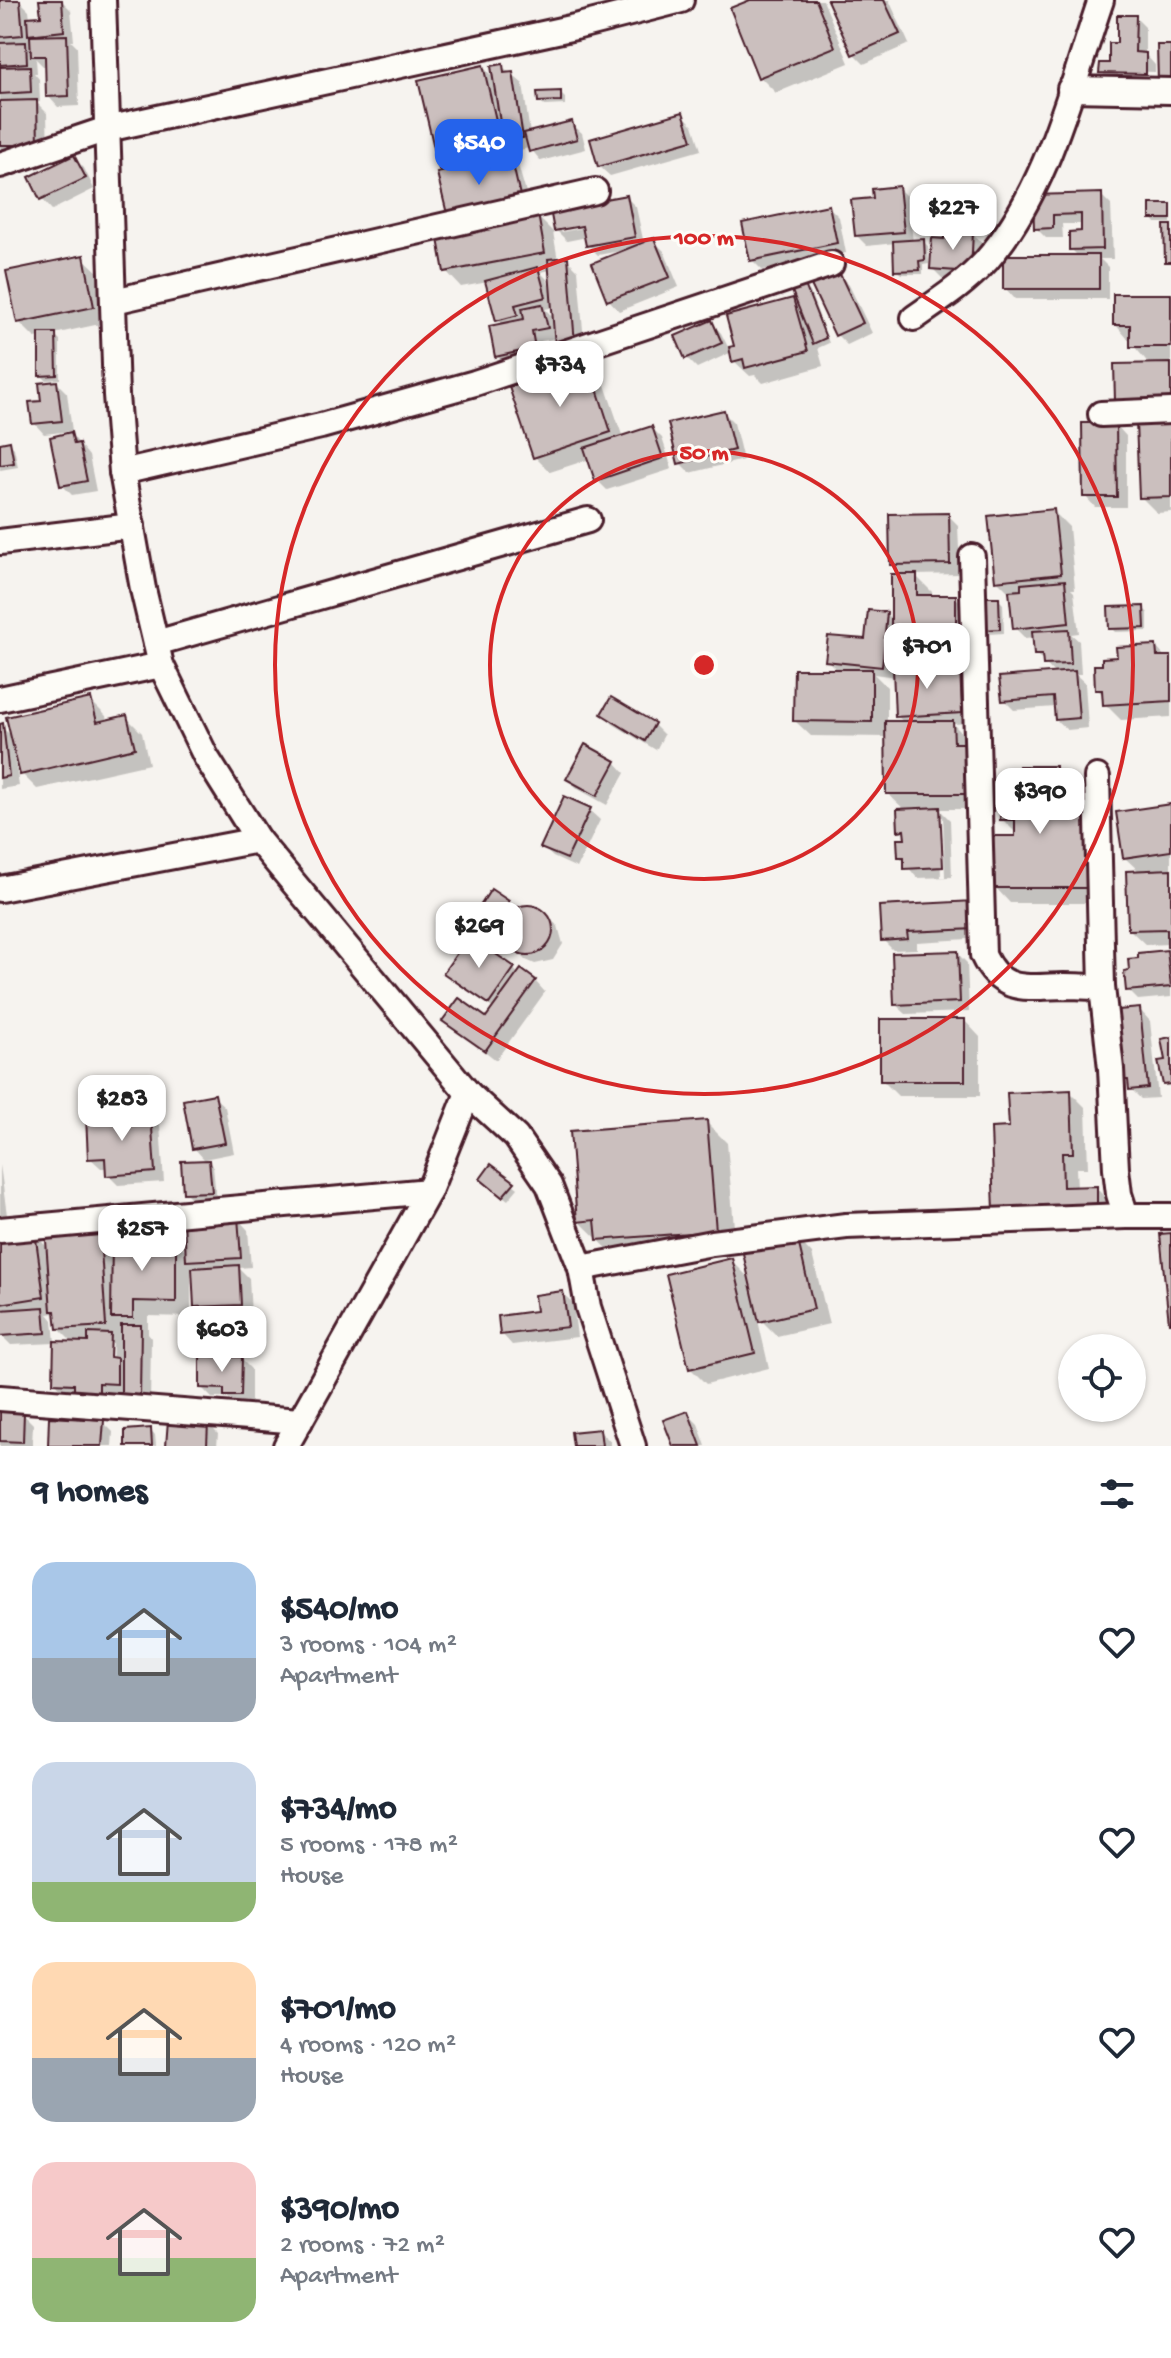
<!DOCTYPE html>
<meta charset="utf-8">
<style>
:root{--surface:#fff;--page:#f6f6f7;--text:#1f2937;--muted:#747a83;--accent:#2563eb}
body{margin:0;font-family:"Gochi Hand",sans-serif;background:var(--page);color:var(--text);height:100vh;display:flex;flex-direction:column;font-size:30px;white-space:nowrap}
*{box-sizing:border-box;margin:0}
p{font-size:26px;color:var(--muted)}
.icon{flex:none;width:44px;height:44px;fill:none;stroke:currentColor;stroke-width:2;stroke-linecap:round;stroke-linejoin:round}
.map{position:relative;height:1446px;overflow:hidden}
.sheet{display:flex;flex-direction:column;background:var(--surface);flex:1}
.sheet>*{flex:none}
.tools{position:absolute;left:1058px;top:1334px;display:grid;gap:16px}
.tools a{display:grid;place-items:center;width:88px;height:88px;border-radius:50%;background:var(--surface);box-shadow:0 2px 6px #0004;font-size:40px}
.price{position:absolute;translate:-50% -68px;padding:0 18px;border-radius:16px;background:#fff;color:#222;font-size:26px;line-height:52px;filter:drop-shadow(0 2px 4px #0008)}
.price::after{content:'';position:absolute;left:50%;top:48px;width:24px;height:18px;margin-left:-12px;background:inherit;clip-path:polygon(0 0,100% 0,50% 100%)}
.price.selected{background:var(--accent);color:#fff}
ul{padding:0;list-style:none}
li{display:flex;align-items:center;gap:24px;height:200px;padding:0 32px}
li span{display:grid;place-items:center;flex:none;width:224px;height:160px;border-radius:24px;color:#555}
li>.icon{margin-inline-start:auto}
span .icon{width:96px;height:96px;fill:#fffc;stroke-width:1}
li b{font-size:34px}
h2{display:flex;justify-content:space-between;align-items:center;height:96px;padding:0 32px;font-size:34px}
.map>svg:first-child{display:block}
.shadow{fill:#0003;fill-rule:evenodd}
.building{fill:#cbbfbe;stroke:#4a1f2b;stroke-width:2}
.lines{fill:none;stroke-linecap:round;stroke-linejoin:round}
.street-casing{stroke:#4a1f2b;stroke-width:30}
.street{stroke:#fdfcf7;stroke-width:24}
.ring{fill:none;stroke:#d62828;stroke-width:4}
.centre{fill:#d62828;stroke:#fdfcf7;stroke-width:4}
.ring-label{font-size:24px;text-anchor:middle;font-weight:bold;fill:#d62828;stroke:#fdfcf7;stroke-width:6;stroke-linejoin:round;paint-order:stroke}
</style>
<div class="map">
<svg width="1171" height="1446" viewBox="0 0 1171 1446">
<rect width="100%" height="100%" fill="#f6f3ef"/>
<filter id="ink" filterUnits="userSpaceOnUse"><feTurbulence type="fractalNoise" baseFrequency=".0125" numOctaves="2"/><feDisplacementMap in="SourceGraphic" scale="16" xChannelSelector="R" yChannelSelector="G"/><feConvolveMatrix kernelMatrix="1 2 1 2 8 2 1 2 1" color-interpolation-filters="sRGB"/></filter>
<g filter="url(#ink)">
<g class="shadow">
<polygon points="19,0 29,10 30,18 43,17 51,0 61,0 71,10 74,41 71,41 77,47 79,106 58,107 48,96 47,66 43,66 36,59 37,73 34,73 39,79 40,102 36,102 47,113 48,154 0,152 0,1"/>
<polygon points="756,0 823,0 849,63 776,93 760,77"/>
<polygon points="830,0 889,0 909,44 864,64 854,54"/>
<polygon points="1135,17 1145,27 1145,54 1155,65 1155,72 1118,71 1118,75 1155,76 1155,83 1112,82 1101,72 1111,65"/>
<polygon points="502,66 523,84 530,134 571,123 582,133 586,149 541,161 530,148 514,151 531,210 446,173 440,168 483,67 496,80"/>
<polygon points="560,93 565,98 565,105 544,106 540,101"/>
<polygon points="683,115 693,125 701,150 610,176 599,166"/>
<polygon points="73,157 84,168 94,189 52,210 42,199 32,178"/>
<polygon points="898,188 908,198 913,242 923,241 928,246 929,264 923,265 923,274 901,274 896,270 895,243 867,246 857,236 875,200"/>
<polygon points="1101,195 1111,205 1113,259 1100,259 1108,267 1108,299 1015,299 1005,288 1079,257 1071,249 1083,233 1083,224 1062,224 1063,238 1046,238 1036,228 1035,197"/>
<path d="M626,197L636,207L644,244L653,240L664,251L679,287L619,311L609,300L595,264L621,253L620,251L598,255L588,245L587,237L567,241L556,230ZM592,222L593,226L561,232V228Z"/>
<polygon points="1171,206 1171,223 1156,223 1152,218"/>
<polygon points="829,207 839,217 846,253 762,270 752,260"/>
<path d="M537,216L553,232L558,260L567,259L578,270L585,354L556,338L541,341L544,358L507,366L497,356L503,325L498,320L488,282L461,287L446,271ZM551,270L552,289H550L547,279L540,272ZM554,307L555,319L545,309Z"/>
<polygon points="972,234 983,244 980,281 942,278 932,268"/>
<polygon points="83,258 99,273 109,322 54,334 60,340 60,379 46,380 41,375 41,337 35,338 19,322"/>
<polygon points="838,274 849,285 872,333 847,345 837,335"/>
<polygon points="805,288 810,292 829,343 818,348 823,366 763,383 755,375 750,376 734,361 732,352 697,368 687,358 711,322 721,333 729,349 736,347 793,300 800,307"/>
<polygon points="1171,296 1171,410 1127,411 1117,401 1151,366 1115,324"/>
<polygon points="587,363 603,379 623,438 652,428 662,438 672,469 607,490 597,480 590,459 550,472 535,457"/>
<polygon points="57,383 67,393 72,431 44,434 34,423 43,403"/>
<polygon points="724,413 734,423 743,460 690,473 680,463"/>
<polygon points="1171,423 1171,512 1157,513 1141,497"/>
<polygon points="1116,425 1126,436 1126,507 1095,507 1085,496"/>
<polygon points="71,434 89,456 96,491 72,495 62,485"/>
<polygon points="9,443 14,448 18,467 0,470 0,445"/>
<polygon points="1053,511 1069,527 1075,589 1071,589 1074,592 1079,633 1071,634 1079,641 1081,674 1075,674 1085,683 1088,728 1067,730 1056,720 1055,707 1014,710 1004,700 1055,674 1036,654 1035,637 1025,638 1015,628 1012,595 997,580"/>
<path d="M948,515L958,525L960,574L915,575L932,592V597H955L971,613L972,723L953,724L968,739L985,809H939L950,820L952,877L917,878L900,857L907,841V837L900,830L905,810L888,794L887,737L811,736L795,721L838,671L827,660L867,642L886,614L893,620L904,576L892,565ZM894,657L906,669L892,670ZM874,674L895,677L897,716L905,723H887V687ZM939,817H943L945,877H941Z"/>
<polygon points="998,599 1003,604 1004,633 988,634 983,629"/>
<polygon points="1143,608 1148,613 1148,631 1115,632 1111,628"/>
<polygon points="1156,647 1166,658 1171,659 1171,717 1121,720 1105,704 1105,697 1097,689 1104,666"/>
<polygon points="612,699 654,725 664,735 656,750 613,724 603,714"/>
<polygon points="90,700 106,716 107,722 126,717 142,733 149,764 37,789 22,774 18,758 15,759 19,786 0,789 0,726 13,737"/>
<polygon points="615,762 625,773 607,805 578,789 568,779"/>
<polygon points="1055,768 1071,784 1071,797 1078,804 1077,811 1085,812 1101,903 1010,903 995,887 1017,838 1017,834 1002,819 1021,794"/>
<polygon points="1171,806 1171,948 1169,944 1146,945 1130,930 1140,872 1125,858"/>
<polygon points="589,810 600,820 577,868 553,857 542,847"/>
<polygon points="508,903 516,911 529,906 538,909 558,926 563,944 553,960 535,964 526,960 515,949 508,941 505,932 495,948 469,927"/>
<polygon points="973,903 985,938 917,942 917,949 893,950 883,940"/>
<polygon points="1167,952 1171,957 1171,997 1138,1000 1128,990"/>
<polygon points="957,953 967,963 969,1012 906,1014 895,1004"/>
<polygon points="514,969 519,975 535,981 545,992 496,1060 445,1020 487,1020 494,1009 456,983 446,973"/>
<polygon points="1140,1010 1150,1021 1158,1098 1141,1099 1131,1089 1127,1079"/>
<polygon points="965,1021 980,1037 980,1096 898,1096 882,1080"/>
<polygon points="1070,1092 1086,1108 1088,1168 1076,1168 1077,1189 1096,1188 1112,1204 1112,1222 1012,1226 1011,1129"/>
<polygon points="214,1097 225,1107 234,1153 204,1159 194,1148"/>
<polygon points="150,1115 160,1125 164,1182 118,1185 108,1175 108,1168 101,1168 90,1158"/>
<polygon points="706,1122 727,1143 736,1251 619,1260 579,1221"/>
<polygon points="209,1162 213,1167 216,1196 190,1197 185,1192"/>
<polygon points="0,1165 7,1215 0,1216"/>
<polygon points="487,1184 513,1184 518,1188 508,1200"/>
<path d="M238,1219L248,1230L251,1267L239,1268L249,1278L251,1315L206,1317L196,1306L194,1272H191V1317L148,1316V1334L151,1338L150,1407L123,1393L108,1392V1404L65,1393L55,1382L74,1344L58,1328L56,1313L48,1314L53,1320L55,1343L11,1345L1,1335L0,1239L34,1234L49,1249L109,1224L125,1240L175,1241L188,1253ZM109,1343H113L112,1367H108Z"/>
<polygon points="797,1238 812,1254 829,1324 777,1336 757,1316 769,1368 706,1384 690,1368 731,1260 751,1280"/>
<polygon points="562,1293 573,1303 577,1337 512,1345 502,1334 538,1312"/>
<polygon points="241,1359 251,1369 251,1405 236,1405 229,1398 212,1398 202,1388"/>
<polygon points="0,1413 23,1414 33,1424 32,1446 0,1446"/>
<polygon points="687,1413 698,1424 706,1446 675,1446"/>
<polygon points="103,1422 113,1432 112,1446 50,1446"/>
<polygon points="208,1424 218,1434 217,1446 168,1446"/>
<polygon points="151,1430 155,1435 156,1446 127,1446"/>
<polygon points="599,1431 610,1441 610,1446 575,1446"/>
</g>
<g class="building">
<polygon points="0,0 20,0 23,35 0,37"/>
<polygon points="39,0 62,0 64,31 28,35 27,17 41,16"/>
<polygon points="750,0 816,0 835,47 758,78 730,8"/>
<polygon points="827,0 884,0 900,34 852,55"/>
<polygon points="1117,15 1136,15 1135,52 1146,53 1146,74 1099,73 1100,63 1109,63 1109,43 1117,43"/>
<polygon points="67,35 69,96 46,97 45,56 31,56 30,36"/>
<polygon points="26,42 27,63 0,65 0,43"/>
<polygon points="1157,45 1171,45 1171,81 1158,81"/>
<polygon points="503,64 504,73 513,72 523,138 503,141 491,66"/>
<polygon points="483,65 504,154 439,169 418,80"/>
<polygon points="30,66 31,92 0,94 0,67"/>
<polygon points="561,91 561,101 538,102 537,92"/>
<polygon points="37,100 38,145 0,145 0,101"/>
<polygon points="683,112 692,140 598,167 590,139"/>
<polygon points="572,121 577,139 529,152 524,133"/>
<polygon points="74,155 86,178 40,200 29,177"/>
<polygon points="511,156 521,200 448,218 437,173"/>
<polygon points="899,186 904,232 855,236 851,200 873,198 872,189"/>
<polygon points="1102,193 1103,249 1069,250 1069,232 1081,231 1081,214 1053,215 1053,228 1034,229 1033,195"/>
<polygon points="627,195 635,237 586,246 582,226 554,231 550,209"/>
<rect x="1150" y="204" width="21" height="15"/>
<polygon points="829,205 837,243 750,261 742,223"/>
<polygon points="538,214 545,253 444,272 437,233"/>
<polygon points="1164,225 1171,225 1171,262 1165,262"/>
<polygon points="944,230 973,232 971,272 930,269 932,238 944,239"/>
<polygon points="654,238 670,277 607,301 592,263"/>
<polygon points="924,239 925,260 919,261 920,270 894,271 893,241"/>
<polygon points="84,255 94,307 17,323 6,271"/>
<rect x="1003" y="255" width="96" height="34"/>
<polygon points="568,257 575,344 555,346 548,259"/>
<polygon points="538,267 546,297 515,305 518,315 496,321 485,281"/>
<polygon points="839,272 863,323 835,336 811,285"/>
<polygon points="805,285 826,338 813,344 792,291"/>
<polygon points="1113,294 1171,294 1171,347 1130,347 1130,325 1113,325"/>
<polygon points="793,298 808,351 745,368 743,359 732,362 729,347 734,346 726,316"/>
<polygon points="542,304 548,328 532,331 535,348 495,357 489,326 524,319 522,308"/>
<polygon points="712,320 722,343 685,359 675,336"/>
<polygon points="39,333 56,333 57,375 39,376"/>
<polygon points="588,361 611,432 533,458 509,387"/>
<polygon points="1171,363 1171,400 1115,401 1114,364"/>
<polygon points="57,381 62,421 32,424 29,402 41,401 39,383"/>
<polygon points="724,410 734,450 678,464 668,423"/>
<polygon points="1171,421 1171,497 1139,498 1136,422"/>
<polygon points="1082,423 1116,423 1117,497 1083,497"/>
<polygon points="652,426 663,458 595,481 584,448"/>
<polygon points="71,432 74,444 79,443 87,481 60,486 50,437"/>
<polygon points="10,441 14,463 0,465 0,443"/>
<polygon points="1054,509 1061,574 995,581 988,516"/>
<polygon points="949,513 950,564 890,565 889,514"/>
<polygon points="891,574 917,574 917,595 956,595 956,656 891,656"/>
<polygon points="1065,580 1069,623 1013,629 1009,591 1021,590 1021,584"/>
<polygon points="981,597 999,597 1000,629 981,630"/>
<polygon points="1144,606 1145,628 1109,629 1108,607"/>
<polygon points="868,610 887,612 882,667 825,661 828,636 865,639"/>
<polygon points="1069,629 1071,664 1043,665 1042,655 1034,655 1032,631"/>
<polygon points="1156,645 1157,656 1171,656 1171,701 1103,705 1102,690 1095,690 1094,665 1102,665 1102,658 1117,657 1116,647"/>
<polygon points="960,665 962,713 895,717 893,668"/>
<polygon points="794,669 872,669 872,722 793,721"/>
<polygon points="1075,671 1079,718 1055,720 1053,697 1002,701 999,677"/>
<polygon points="611,697 655,723 645,741 601,714"/>
<polygon points="91,698 97,722 127,715 135,748 20,775 6,717"/>
<polygon points="885,721 953,721 954,743 970,743 970,794 886,794"/>
<polygon points="3,723 9,776 0,778 0,724"/>
<polygon points="585,744 616,761 597,796 566,779"/>
<polygon points="1019,766 1056,766 1056,786 1063,786 1062,809 1086,810 1086,888 993,888 993,836 1015,836 1015,820 1000,820 1001,792 1019,792"/>
<polygon points="564,796 591,808 567,859 540,848"/>
<polygon points="1171,804 1171,851 1123,858 1116,812"/>
<polygon points="940,807 943,867 904,869 904,857 898,857 897,839 905,839 904,830 898,831 897,809"/>
<polygon points="1171,869 1171,947 1167,947 1167,929 1128,930 1126,871"/>
<polygon points="491,889 509,901 484,939 466,928"/>
<polygon points="974,901 976,929 907,932 908,939 881,941 879,906"/>
<circle cx="528" cy="930" r="25"/>
<polygon points="469,936 515,967 489,1004 443,973"/>
<polygon points="1167,950 1171,987 1126,991 1124,971 1129,970 1128,959 1138,958 1138,953"/>
<polygon points="958,951 960,1002 894,1005 892,953"/>
<polygon points="521,969 536,980 485,1051 442,1021 459,998 486,1017"/>
<polygon points="1140,1008 1148,1088 1129,1090 1128,1080 1125,1080 1118,1010"/>
<rect x="880" y="1019" width="85" height="62"/>
<polygon points="1171,1037 1171,1084 1163,1085 1158,1061 1165,1060 1161,1039"/>
<polygon points="1071,1090 1073,1153 1062,1153 1063,1187 1097,1186 1097,1207 994,1211 991,1128 1009,1127 1007,1093"/>
<polygon points="215,1094 225,1143 192,1149 183,1100"/>
<polygon points="151,1113 155,1172 106,1176 105,1158 88,1159 86,1116"/>
<polygon points="707,1120 716,1231 597,1240 595,1220 577,1222 570,1131"/>
<polygon points="209,1160 212,1192 183,1193 181,1161"/>
<polygon points="491,1164 515,1182 502,1197 480,1179"/>
<polygon points="238,1217 241,1258 186,1261 184,1221"/>
<polygon points="109,1222 110,1233 100,1234 106,1326 57,1329 55,1311 51,1311 45,1226"/>
<polygon points="35,1232 44,1297 0,1304 0,1237"/>
<polygon points="1171,1233 1171,1323 1169,1323 1160,1234"/>
<polygon points="797,1236 814,1309 759,1322 742,1249"/>
<polygon points="112,1238 176,1239 176,1302 133,1301 133,1318 111,1318"/>
<polygon points="732,1258 755,1353 689,1369 666,1274"/>
<polygon points="239,1265 241,1305 194,1307 192,1268"/>
<polygon points="563,1291 568,1327 500,1335 498,1316 536,1311 534,1295"/>
<polygon points="44,1307 46,1333 0,1336 0,1310"/>
<polygon points="121,1325 141,1325 140,1398 121,1397"/>
<polygon points="88,1333 111,1334 110,1357 117,1358 117,1384 99,1383 99,1394 74,1394 74,1384 53,1383 54,1341 88,1342"/>
<polygon points="200,1356 242,1357 241,1396 224,1396 224,1389 200,1388"/>
<polygon points="0,1411 24,1412 23,1442 0,1441"/>
<polygon points="688,1411 701,1446 673,1446 663,1420"/>
<polygon points="49,1417 104,1420 102,1446 48,1446"/>
<polygon points="168,1420 208,1422 207,1446 166,1446"/>
<polygon points="151,1428 152,1446 125,1446 125,1430"/>
<polygon points="600,1429 602,1446 573,1446 571,1432"/>
</g>
<g class="lines">
<g class="street-casing">
<g id="street">
<polyline points="103,0 116,395 122,472 143,589 161,665 206,757 258,840 468,1093 516,1137 549,1185 581,1268 588,1307 633,1446"/>
<polyline points="1070,89 1171,91"/>
<polyline points="0,165 107,129 575,27 681,0"/>
<polyline points="114,301 595,191"/>
<path d="M914,318C940,300 965,284 986,261C1048,190 1071,87 1101,0"/>
<polyline points="1101,414 1171,411"/>
<polyline points="122,472 321,426 475,383 831,264"/>
<polyline points="0,542 132,526"/>
<path d="M972,557L983,955C1001,994 1027,987 1064,986C1076,986 1089,987 1102,987L1111,1069L1116,1169L1119,1194L1126,1216H1171"/>
<polyline points="156,643 588,520"/>
<polyline points="0,699 161,665"/>
<polyline points="1097,777 1102,987"/>
<polyline points="0,889 258,840"/>
<polyline points="0,1230 429,1191"/>
<polyline points="581,1268 712,1243 846,1226 1126,1216"/>
<polyline points="0,1398 300,1421"/>
<polyline points="286,1446 429,1191 468,1093"/>
</g>
</g>
<use href="#street" class="street"/>
</g>
</g>
<g class="ring">
<circle cx="704" cy="665" r="214"/>
<circle cx="704" cy="665" r="429"/>
</g>
<circle cx="704" cy="665" r="12" class="centre"/>
<g class="ring-label">
<text x="704" y="244">100 m</text>
<text x="704" y="459">50 m</text>
</g>
</svg>
<div class="tools">
<a><svg class="icon" aria-label="locate" viewBox="0 0 24 24"><circle cx="12" cy="12" r="6"/><path d="M12 2v4M12 18v4M2 12h4M18 12h4"/></svg></a>
</div>
<b class="price selected" style="left:479px;top:187px">$540</b>
<b class="price" style="left:953px;top:252px">$227</b>
<b class="price" style="left:560px;top:409px">$734</b>
<b class="price" style="left:927px;top:691px">$701</b>
<b class="price" style="left:1040px;top:836px">$390</b>
<b class="price" style="left:479px;top:970px">$269</b>
<b class="price" style="left:122px;top:1143px">$283</b>
<b class="price" style="left:142px;top:1273px">$257</b>
<b class="price" style="left:222px;top:1374px">$603</b>
</div>
<section class="sheet">
<h2>9 homes<svg class="icon" aria-label="filters" viewBox="0 0 24 24"><path d="M4 7h16M4 17h16"/><circle cx="9" cy="7" r="2"/><circle cx="15" cy="17" r="2"/></svg></h2>
<ul>
<li><span style="background:linear-gradient(#a9c7e8 60%,#9aa5b1 0)"><svg class="icon" aria-label="home" viewBox="0 0 24 24"><path d="M3 11l9-7 9 7M6 9v11h12V9"/></svg></span><div><b>$540/mo</b><p>3 rooms · 104 m²</p><p>Apartment</p></div><svg class="icon" aria-label="heart" viewBox="0 0 24 24"><path d="M12 20l-8-8c-3-5 5-10 8-4 3-6 11-1 8 4z"/></svg></li>
<li><span style="background:linear-gradient(#c9d6e8 75%,#8fb573 0)"><svg class="icon" aria-label="home" viewBox="0 0 24 24"><path d="M3 11l9-7 9 7M6 9v11h12V9"/></svg></span><div><b>$734/mo</b><p>5 rooms · 178 m²</p><p>House</p></div><svg class="icon" aria-label="heart" viewBox="0 0 24 24"><path d="M12 20l-8-8c-3-5 5-10 8-4 3-6 11-1 8 4z"/></svg></li>
<li><span style="background:linear-gradient(#ffd9b3 60%,#9aa5b1 0)"><svg class="icon" aria-label="home" viewBox="0 0 24 24"><path d="M3 11l9-7 9 7M6 9v11h12V9"/></svg></span><div><b>$701/mo</b><p>4 rooms · 120 m²</p><p>House</p></div><svg class="icon" aria-label="heart" viewBox="0 0 24 24"><path d="M12 20l-8-8c-3-5 5-10 8-4 3-6 11-1 8 4z"/></svg></li>
<li><span style="background:linear-gradient(#f6c9c9 60%,#8fb573 0)"><svg class="icon" aria-label="home" viewBox="0 0 24 24"><path d="M3 11l9-7 9 7M6 9v11h12V9"/></svg></span><div><b>$390/mo</b><p>2 rooms · 72 m²</p><p>Apartment</p></div><svg class="icon" aria-label="heart" viewBox="0 0 24 24"><path d="M12 20l-8-8c-3-5 5-10 8-4 3-6 11-1 8 4z"/></svg></li>
</ul>
</section>
